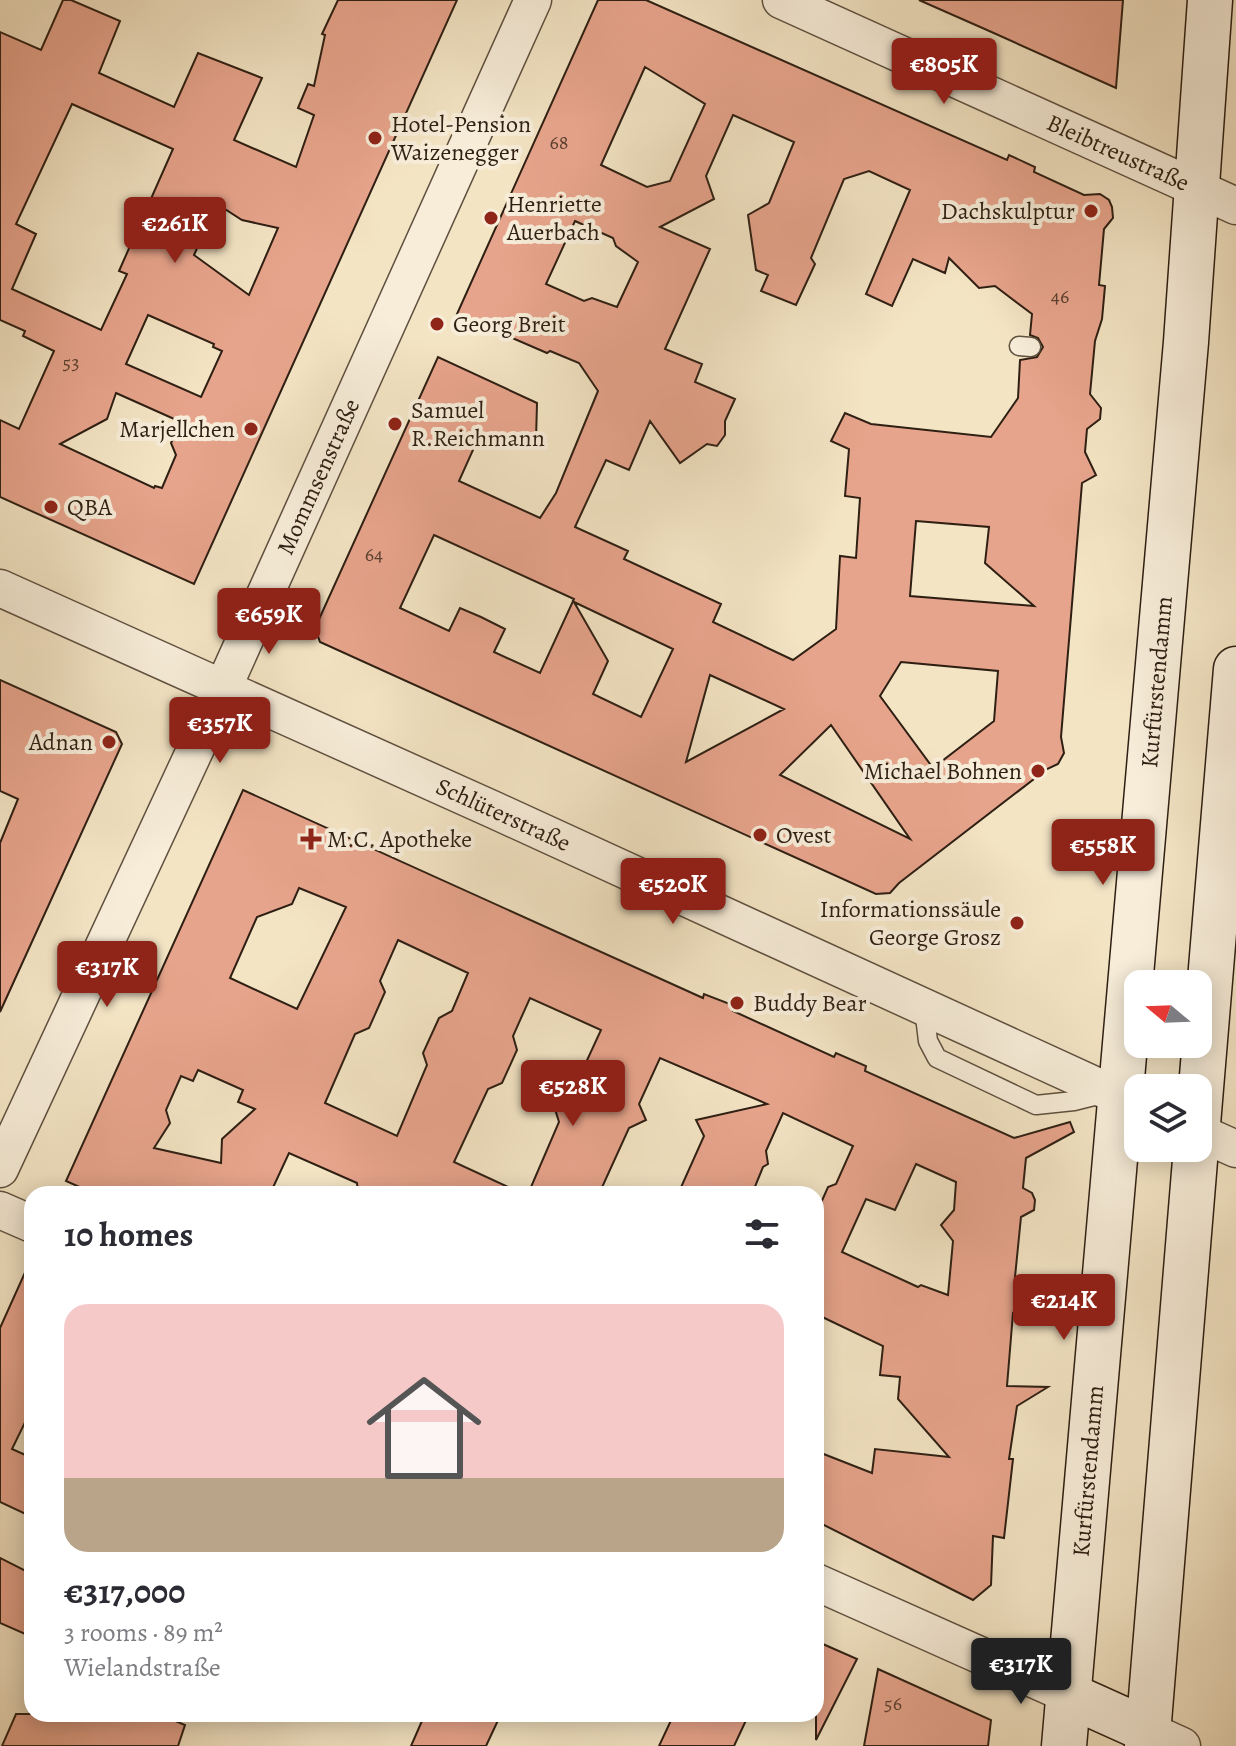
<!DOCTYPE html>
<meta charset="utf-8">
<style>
:root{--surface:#fff;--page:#f2f2f3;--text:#2b2b33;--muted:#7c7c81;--accent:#8f2418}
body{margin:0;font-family:Alegreya,serif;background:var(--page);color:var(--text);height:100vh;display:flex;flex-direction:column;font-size:30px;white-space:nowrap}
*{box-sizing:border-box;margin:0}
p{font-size:26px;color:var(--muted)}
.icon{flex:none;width:44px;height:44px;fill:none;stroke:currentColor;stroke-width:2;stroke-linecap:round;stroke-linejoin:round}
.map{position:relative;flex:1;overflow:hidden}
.panel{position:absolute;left:24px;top:1186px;width:800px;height:536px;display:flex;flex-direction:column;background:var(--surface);border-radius:24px;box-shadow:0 4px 20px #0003}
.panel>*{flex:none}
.needle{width:52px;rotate:289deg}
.tools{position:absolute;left:1124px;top:970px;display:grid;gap:16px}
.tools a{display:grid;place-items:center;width:88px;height:88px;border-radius:16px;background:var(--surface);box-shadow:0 4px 20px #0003;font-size:40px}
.price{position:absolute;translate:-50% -68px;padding:0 18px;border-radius:8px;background:var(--accent);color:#fff;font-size:26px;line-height:52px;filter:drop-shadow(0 2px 4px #0008)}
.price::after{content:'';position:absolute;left:50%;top:48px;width:24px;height:18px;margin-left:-12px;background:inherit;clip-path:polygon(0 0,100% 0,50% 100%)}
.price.on{background:#222;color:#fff}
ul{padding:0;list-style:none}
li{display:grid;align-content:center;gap:16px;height:424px;padding:0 40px}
li span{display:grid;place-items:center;height:248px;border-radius:24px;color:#555}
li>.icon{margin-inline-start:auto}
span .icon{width:144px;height:144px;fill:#fffc;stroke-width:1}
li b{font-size:34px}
h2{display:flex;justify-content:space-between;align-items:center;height:96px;padding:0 40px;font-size:34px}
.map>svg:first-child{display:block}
.building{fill:#e7a48c;stroke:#2e1f13;stroke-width:2;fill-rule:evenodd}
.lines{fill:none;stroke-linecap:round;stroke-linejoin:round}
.service-casing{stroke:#5f503f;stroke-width:21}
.minor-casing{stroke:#5f503f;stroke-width:39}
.secondary-casing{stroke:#2e1f13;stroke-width:47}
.service{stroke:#f7edd9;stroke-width:18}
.minor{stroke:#f7edd9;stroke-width:36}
.secondary{stroke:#f7edd9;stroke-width:44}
.poi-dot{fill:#8f2418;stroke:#f7edd9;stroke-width:3}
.labels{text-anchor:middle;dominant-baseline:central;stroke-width:8;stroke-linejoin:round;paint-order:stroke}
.number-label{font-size:20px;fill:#5c4031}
.poi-label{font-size:24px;fill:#2e1f13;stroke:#f7edd9;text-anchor:start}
.street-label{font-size:24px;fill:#2e1f13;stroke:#f7edd9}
</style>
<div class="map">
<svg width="1236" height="1746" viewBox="0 0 1236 1746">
<rect width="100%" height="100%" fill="#f3e4c4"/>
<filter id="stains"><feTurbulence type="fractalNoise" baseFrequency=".0025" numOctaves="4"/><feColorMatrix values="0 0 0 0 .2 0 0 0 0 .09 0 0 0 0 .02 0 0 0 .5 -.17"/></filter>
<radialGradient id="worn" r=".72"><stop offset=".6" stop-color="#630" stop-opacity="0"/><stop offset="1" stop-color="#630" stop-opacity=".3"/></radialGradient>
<g class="building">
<path d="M63,0H71L120,21L99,73L174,107L198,53L262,78L234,140L296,167L314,115L298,108L308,84L314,86L325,35L322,34L338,0H457L194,584L0,497V420L19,429L54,351L23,336L25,331L0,320V32L41,50ZM72,104L173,149L119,271L127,274L101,330L12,289L36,234L16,224ZM217,204L242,220L278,228L249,295L194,255ZM148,315L214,344L213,347L222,351L201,397L126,364ZM116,393L181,422L171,443L176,455L162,488L155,486L154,488L60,444L107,419Z"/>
<path d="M598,0H646L1007,160L1009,155L1035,167L1034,172L1084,195L1100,194L1109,200L1112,207L1113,218L1104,229L1099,285L1105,286L1102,319L1095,341L1090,394L1101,408L1100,419L1087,429L1085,452L1096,475L1082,483L1061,737L1064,753L1058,764L1047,769L899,883L890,893L876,894L320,642L315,628L438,357L537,403L536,440L515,448L481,432L459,481L540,518L556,493L598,391L579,363L550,351L547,353L457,314ZM645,67L705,104L670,181L647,187L601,165ZM733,115L794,142L769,203L748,215L756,270L768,275L761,291L796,305L815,264L811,258L844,179L869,171L910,190L866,294L892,306L913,259L945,273L949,258L979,288L995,286L1032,314L1030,335L1038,338L1043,347L1037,357L1020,360L1018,398L991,437L871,424L845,413L831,441L849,449L845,496L860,498L856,558L840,556L836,629L793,660L713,622L721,604L624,559L628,551L575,527L606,460L629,470L650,421L680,463L707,444L717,446L725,435V421L735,399L695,382L702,364L665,349L710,249L660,227L714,199L706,176ZM575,221L613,238L616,246L638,262L617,307L592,298L584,301L546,284ZM916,521L989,527L985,563L1034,606L910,596ZM434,535L574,599L540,673L494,652L505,629L481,617L460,608L449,631L400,608ZM574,602L673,649L641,717L593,694L608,661ZM901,662L998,671L994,721L933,768L880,696ZM710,675L784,709L686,762ZM831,725L910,839L780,775Z"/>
<polygon points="919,0 1123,0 1116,88 987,30"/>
<polygon points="0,680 116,732 122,744 0,1012 0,843 18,799 0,791"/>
<path d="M243,790L703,998L704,994L735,1006L733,1011L834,1057L836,1053L866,1066L865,1071L1014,1138L1070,1122L1074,1132L1026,1158L1023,1188L1032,1193L1035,1200L1034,1210L1021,1217L1015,1277L1022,1282L1026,1289L1025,1298L1013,1313L1007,1386L1048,1387L1017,1406L1009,1459H1013L1004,1538L993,1536L991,1585L973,1600L816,1521V1451L872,1473L875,1449L949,1457L898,1399L900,1377L880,1375L883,1346L816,1314V1214L828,1187L836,1184L853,1146L783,1113L766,1151L768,1164L763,1167L752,1194H678L704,1136L696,1120L767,1104L660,1058L639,1104L646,1120L629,1128L599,1194H528L559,1122L555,1109L571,1074L583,1069L601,1030L530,998L513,1036L517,1050L502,1083L488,1089L454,1162L523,1194H358L357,1183L289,1153L270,1194H95L66,1181ZM299,888L346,907L297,1009L230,978L257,917L292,904ZM398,940L468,973L452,1011L439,1018L423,1053L427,1065L397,1136L325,1103L355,1034L369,1028L385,992L380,981ZM198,1070L243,1090L238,1102L255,1109L222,1139L221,1163L154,1148L170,1123L166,1110L181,1076L193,1081ZM916,1164L956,1182L954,1210L941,1225L953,1241L948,1295L921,1285L918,1287L842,1252L866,1199L895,1210Z"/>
<polygon points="32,1257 32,1408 12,1449 32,1458 32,1517 0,1502 0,1328"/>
<polygon points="0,1558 32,1574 32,1637 0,1623"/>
<polygon points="816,1641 857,1659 816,1740"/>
<polygon points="878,1669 991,1720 988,1746 864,1746"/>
<polygon points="16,1714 159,1714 185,1725 178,1746 2,1746"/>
<polygon points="425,1714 501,1714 486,1746 411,1746"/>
<polygon points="674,1714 749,1714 734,1746 659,1746"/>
</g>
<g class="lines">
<g class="service-casing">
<g id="service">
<polyline points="1019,346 1031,347"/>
<polyline points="924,1008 928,1041 937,1058 1036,1105 1074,1101 1102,1094"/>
</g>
</g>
<g class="minor-casing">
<g id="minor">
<path id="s1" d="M781,0L1236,206"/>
<path id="s2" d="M0,588L494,810L1138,1105"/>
<polyline points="1198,1132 1236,1149"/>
<path id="s3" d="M0,1169L196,748L533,0"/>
<polyline points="0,1210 32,1224"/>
<polyline points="816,1582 1069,1695"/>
<polyline points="1149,1731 1182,1746"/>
</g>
</g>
<g class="secondary-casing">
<g id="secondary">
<polyline points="1198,1124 1236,669"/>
<polyline points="1069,1695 1149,1731"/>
<path id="s4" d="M1064,1746L1186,342L1210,0"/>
<polyline points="1147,1746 1196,1148"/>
</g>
</g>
<use href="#service" class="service"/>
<use href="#minor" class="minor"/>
<use href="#secondary" class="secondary"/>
</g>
<g class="poi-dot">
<circle cx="375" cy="138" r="8"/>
<circle cx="1091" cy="211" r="8"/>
<circle cx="491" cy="218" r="8"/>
<circle cx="437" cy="324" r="8"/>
<circle cx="395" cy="424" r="8"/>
<circle cx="251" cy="429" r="8"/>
<circle cx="51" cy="507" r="8"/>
<circle cx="109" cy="742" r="8"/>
<circle cx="1038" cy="771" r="8"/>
<circle cx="760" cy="835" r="8"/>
<path d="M307 827h8v8h8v8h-8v8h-8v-8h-8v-8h8z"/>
<circle cx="1017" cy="923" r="8"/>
<circle cx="737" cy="1003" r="8"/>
</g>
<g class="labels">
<g class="number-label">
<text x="559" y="142">68</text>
<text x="1060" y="296">46</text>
<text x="71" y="362">53</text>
<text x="374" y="554">64</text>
<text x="893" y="1703">56</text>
</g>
<g class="poi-label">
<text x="391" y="124">Hotel-Pension<tspan x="391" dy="28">Waizenegger</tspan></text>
<text x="507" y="204">Henriette<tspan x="507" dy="28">Auerbach</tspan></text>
<text x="1075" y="211" text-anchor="end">Dachskulptur</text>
<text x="453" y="324">Georg Breit</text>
<text x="411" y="410">Samuel<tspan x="411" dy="28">R.Reichmann</tspan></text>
<text x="235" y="429" text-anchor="end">Marjellchen</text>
<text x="67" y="507">QBA</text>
<text x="93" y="742" text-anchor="end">Adnan</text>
<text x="1022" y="771" text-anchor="end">Michael Bohnen</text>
<text x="776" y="835">Ovest</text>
<text x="327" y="839">M.C. Apotheke</text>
<text x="1001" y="909" text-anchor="end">Informationssäule<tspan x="1001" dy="28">George Grosz</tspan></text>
<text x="753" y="1003">Buddy Bear</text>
</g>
<g class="street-label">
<text stroke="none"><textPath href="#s1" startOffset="370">Bleibtreustraße</textPath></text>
<text stroke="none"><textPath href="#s3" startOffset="762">Mommsenstraße</textPath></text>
<text stroke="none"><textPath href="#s4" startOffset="1068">Kurfürstendamm</textPath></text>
<text stroke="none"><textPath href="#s2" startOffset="552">Schlüterstraße</textPath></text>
<text stroke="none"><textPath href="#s4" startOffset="276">Kurfürstendamm</textPath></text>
</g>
</g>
<rect width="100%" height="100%" filter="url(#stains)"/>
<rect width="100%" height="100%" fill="url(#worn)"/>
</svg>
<div class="tools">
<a><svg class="needle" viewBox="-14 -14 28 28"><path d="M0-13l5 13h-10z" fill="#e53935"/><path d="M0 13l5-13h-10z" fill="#7c7c81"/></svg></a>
<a><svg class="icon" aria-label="layers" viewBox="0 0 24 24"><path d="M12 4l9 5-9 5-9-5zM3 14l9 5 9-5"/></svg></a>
</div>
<b class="price" style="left:944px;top:106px">€805K</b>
<b class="price" style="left:175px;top:265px">€261K</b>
<b class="price" style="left:269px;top:656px">€659K</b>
<b class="price" style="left:220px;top:765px">€357K</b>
<b class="price" style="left:1103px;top:887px">€558K</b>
<b class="price" style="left:673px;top:926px">€520K</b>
<b class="price" style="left:107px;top:1009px">€317K</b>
<b class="price" style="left:573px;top:1128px">€528K</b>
<b class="price" style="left:1064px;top:1342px">€214K</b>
<b class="price on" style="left:1021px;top:1706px">€317K</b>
<section class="panel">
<h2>10 homes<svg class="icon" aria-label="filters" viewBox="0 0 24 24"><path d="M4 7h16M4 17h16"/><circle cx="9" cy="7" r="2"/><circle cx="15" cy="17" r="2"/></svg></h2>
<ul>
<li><span style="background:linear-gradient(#f6c9c9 70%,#b9a48a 0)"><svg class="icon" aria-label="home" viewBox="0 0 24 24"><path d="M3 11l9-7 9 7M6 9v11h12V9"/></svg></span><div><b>€317,000</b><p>3 rooms · 89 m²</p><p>Wielandstraße</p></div></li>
</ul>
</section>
</div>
